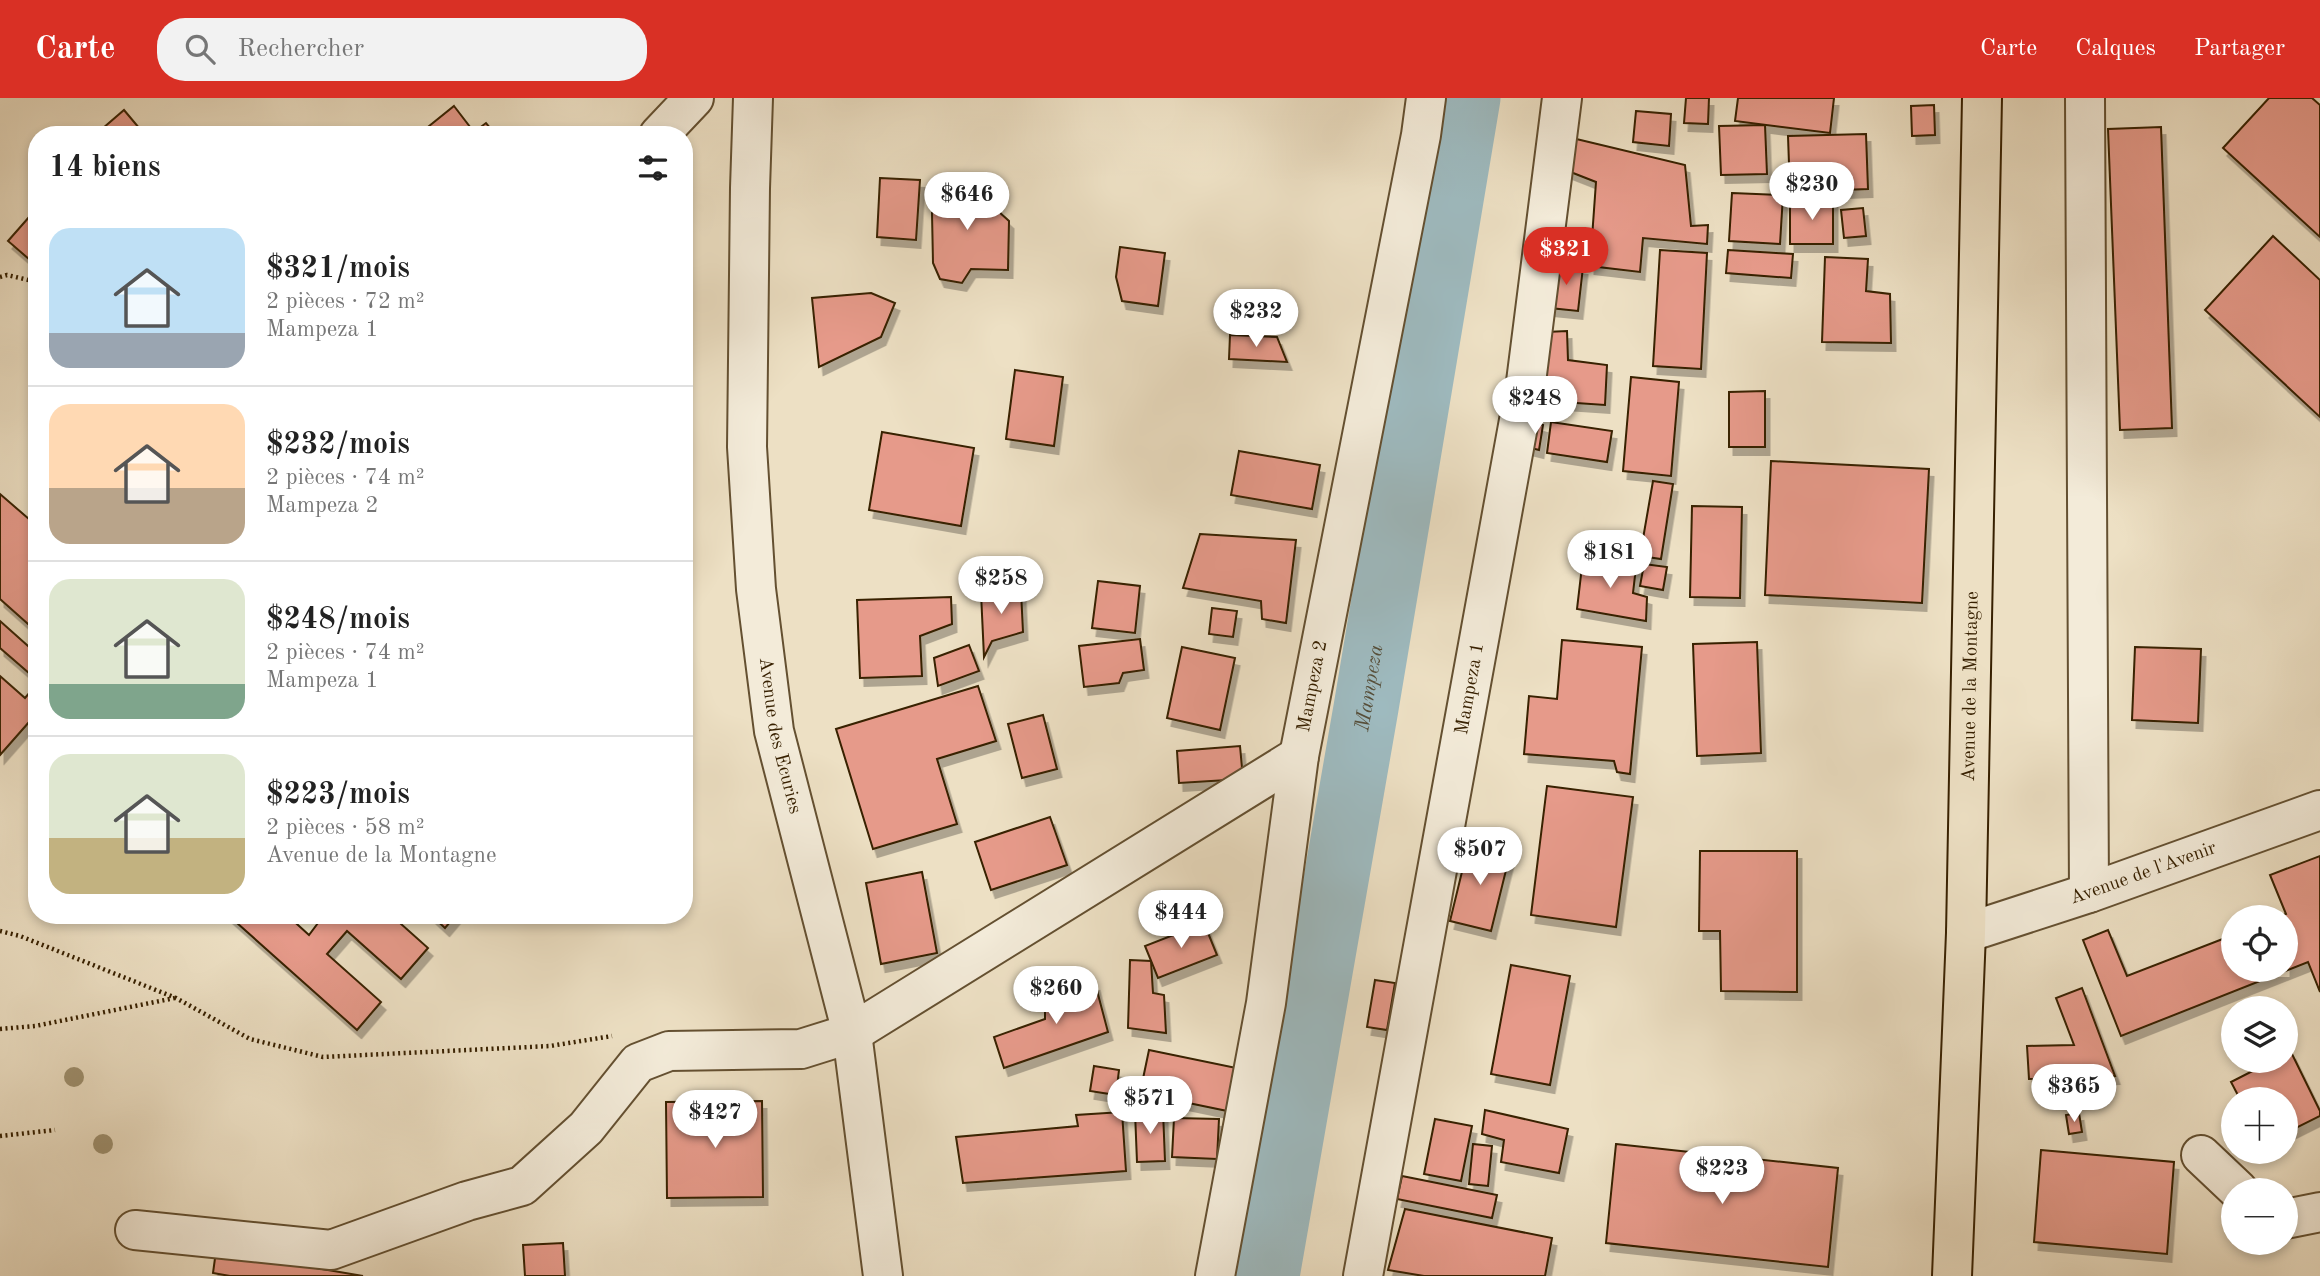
<!DOCTYPE html>
<html lang="fr">
<meta charset="utf-8">
<style>
:root{--surface:#fff;--page:#f2f2f2;--text:#222;--muted:#767676;--line:#e0e0e0;--accent:#d93025}
body{margin:0;font-family:"Old Standard TT",serif;background:var(--page);color:var(--text);height:100vh;display:flex;flex-direction:column;font-size:26px;white-space:nowrap}
*{box-sizing:border-box;margin:0}
p{font-size:23px;color:var(--muted)}
.icon{flex:none;width:38px;height:38px;fill:none;stroke:currentColor;stroke-width:2;stroke-linecap:round;stroke-linejoin:round}
.map{position:relative;flex:1;overflow:hidden}
.drawer{position:absolute;left:28px;top:28px;width:665px;height:798px;display:flex;flex-direction:column;background:var(--surface);border-radius:28px;box-shadow:0 4px 10px #0003}
.drawer>*{flex:none}
.tools{position:absolute;left:2221px;top:807px;display:grid;gap:14px}
.tools a{display:grid;place-items:center;width:77px;height:77px;border-radius:50%;background:var(--surface);box-shadow:0 4px 10px #0003;font-size:35px}
.price{position:absolute;translate:-50% -60px;padding:0 16px;border-radius:24px;background:#fff;color:#222;font-size:23px;line-height:46px;filter:drop-shadow(0 2px 4px #0008)}
.price::after{content:'';position:absolute;left:50%;top:42px;width:21px;height:16px;margin-left:-10px;background:inherit;clip-path:polygon(0 0,100% 0,50% 100%)}
.price.active{background:var(--accent);color:#fff}
ul{padding:0;list-style:none}
li{display:flex;align-items:center;gap:21px;height:175px;padding:0 21px}
li+li{border-top:2px solid var(--line)}
li span{display:grid;place-items:center;flex:none;width:196px;height:140px;border-radius:21px;color:#555}
li>.icon{margin-inline-start:auto}
span .icon{width:84px;height:84px;fill:#fffc;stroke-width:1}
li b{font-size:30px}
h2{display:flex;justify-content:space-between;align-items:center;height:84px;padding:0 21px;font-size:30px}
header{display:flex;align-items:center;gap:42px;box-sizing:border-box;height:98px;padding:0 35px;background:var(--accent);color:#fff}
header strong{font-size:33px}
nav{display:flex;gap:38px;margin-inline-start:auto;font-size:24px}
.search{width:490px;height:63px;background:var(--page);display:flex;align-items:center;gap:18px;box-sizing:border-box;padding:0 24px;border-radius:28px;color:var(--muted);font-size:26px}
.map>svg:first-child{display:block}
.lines{fill:none;stroke-linecap:round;stroke-linejoin:round}
.river{stroke:#9ebabf;stroke-width:65}
.building{fill:#e69a8a;stroke:#372000;stroke-width:2;filter:url(#shadow)}
.minor-casing{stroke:#645031;stroke-width:42}
.major-casing{stroke:#372000;stroke-width:42}
.path{stroke:#372000;stroke-width:4.5;stroke-dasharray:2 3.5;stroke-linecap:butt}
.minor{stroke:#f3ebd9;stroke-width:38}
.major{stroke:#ede0c4;stroke-width:38}
.tree{fill:#9f9170}
.labels{text-anchor:middle;dominant-baseline:central;stroke-width:5;stroke-linejoin:round;paint-order:stroke}
.street-label{font-size:19px;fill:#372000;stroke:#f3ebd9}
.water-label{font-size:21px;font-style:italic;fill:#564e39;stroke:#f3ebd9}
</style>
<header>
<strong>Carte</strong>
<div class="search"><svg class="icon" aria-label="search" viewBox="0 0 24 24"><circle cx="10" cy="10" r="6"/><path d="M15 15l6 6"/></svg>Rechercher</div>
<nav><a>Carte</a><a>Calques</a><a>Partager</a></nav>
</header>
<div class="map">
<svg width="2320" height="1178" viewBox="0 0 2320 1178">
<defs>
<filter id="shadow"><feDropShadow dx="4.5" dy="8" stdDeviation="0" flood-color="#0004"/></filter>
</defs>
<rect width="100%" height="100%" fill="#ede0c4"/>
<filter id="stains"><feTurbulence type="fractalNoise" baseFrequency=".00286" numOctaves="4"/><feColorMatrix values="0 0 0 0 .2 0 0 0 0 .09 0 0 0 0 .02 0 0 0 .5 -.17"/></filter>
<radialGradient id="worn" r=".72"><stop offset=".6" stop-color="#630" stop-opacity="0"/><stop offset="1" stop-color="#630" stop-opacity=".3"/></radialGradient>
<g class="lines">
<path class="river" id="s1" d="M1267,1178L1366,610L1468,0"/>
</g>
<g class="building">
<polygon points="1686,0 1709,0 1708,26 1684,25"/>
<polygon points="1738,0 1834,0 1830,35 1735,23"/>
<polygon points="2269,0 2312,0 2320,7 2320,139 2223,50"/>
<polygon points="1934,7 1935,37 1912,38 1911,8"/>
<polygon points="454,8 474,34 486,25 496,37 418,37"/>
<polygon points="124,12 145,37 95,37"/>
<polygon points="1636,13 1671,16 1669,48 1633,44"/>
<polygon points="1765,27 1767,76 1721,77 1719,28"/>
<polygon points="2161,29 2172,330 2120,332 2108,31"/>
<polygon points="1866,36 1868,91 1790,94 1788,38"/>
<polygon points="1568,39 1685,67 1691,128 1708,127 1707,146 1643,140 1640,174 1590,168 1596,84 1568,73"/>
<polygon points="880,80 920,82 916,142 877,139"/>
<polygon points="938,83 997,94 988,104 1009,123 1008,172 971,171 962,185 940,181 933,165 932,115"/>
<polygon points="1732,95 1783,97 1780,146 1729,143"/>
<rect x="1790" y="102" width="43" height="44"/>
<polygon points="37,110 37,168 8,143"/>
<polygon points="1863,110 1866,138 1844,140 1841,112"/>
<polygon points="2273,138 2320,182 2320,319 2205,212"/>
<polygon points="1120,149 1165,155 1158,208 1122,203 1116,179"/>
<polygon points="1660,152 1707,155 1701,271 1653,268"/>
<polygon points="1728,152 1793,156 1791,180 1726,175"/>
<polygon points="1825,159 1868,161 1866,193 1890,196 1891,245 1822,244"/>
<polygon points="1554,166 1583,169 1578,213 1550,210"/>
<polygon points="871,195 895,205 881,239 819,269 812,200"/>
<polygon points="1567,233 1568,262 1607,267 1605,307 1533,302 1546,234"/>
<polygon points="1230,237 1277,239 1287,264 1229,261"/>
<polygon points="1015,272 1063,279 1054,348 1006,341"/>
<polygon points="1631,279 1679,284 1671,378 1623,373"/>
<polygon points="1765,293 1765,349 1729,349 1729,294"/>
<polygon points="1531,324 1543,327 1539,352 1527,349"/>
<polygon points="1551,324 1612,333 1607,364 1547,355"/>
<polygon points="882,334 974,350 961,428 869,412"/>
<polygon points="1239,353 1320,367 1312,411 1231,397"/>
<polygon points="1771,363 1929,371 1922,505 1765,497"/>
<polygon points="1653,383 1673,386 1661,461 1640,458"/>
<polygon points="0,396 37,428 37,534 0,501"/>
<polygon points="1692,408 1742,409 1740,500 1690,499"/>
<polygon points="1200,436 1296,442 1286,525 1262,521 1261,503 1183,490"/>
<polygon points="1583,460 1636,469 1633,495 1647,499 1646,523 1577,511"/>
<polygon points="1644,466 1667,469 1663,492 1640,488"/>
<polygon points="1098,483 1140,488 1135,535 1092,530"/>
<polygon points="1021,493 1023,534 992,543 984,559 981,495"/>
<polygon points="951,499 952,526 920,538 922,578 860,580 857,502"/>
<polygon points="1212,510 1237,513 1233,539 1209,536"/>
<polygon points="0,523 37,556 37,582 0,550"/>
<polygon points="1140,541 1144,572 1123,575 1119,585 1084,589 1079,548"/>
<polygon points="1562,542 1642,549 1630,676 1617,674 1614,663 1524,656 1529,598 1557,601"/>
<polygon points="1757,544 1761,655 1697,658 1693,546"/>
<polygon points="969,547 979,573 938,588 934,560"/>
<polygon points="1182,549 1235,560 1220,632 1167,620"/>
<polygon points="2135,549 2201,551 2198,625 2132,622"/>
<polygon points="0,578 25,600 37,586 37,615 0,657"/>
<polygon points="978,588 996,643 937,661 957,726 873,751 836,631"/>
<polygon points="1043,617 1057,671 1022,680 1008,626"/>
<polygon points="1240,648 1243,681 1179,685 1177,653"/>
<polygon points="1547,688 1633,699 1616,829 1531,817"/>
<polygon points="1050,719 1067,767 991,792 975,744"/>
<polygon points="1469,745 1510,756 1491,833 1450,823"/>
<polygon points="1700,753 1797,753 1797,894 1721,893 1720,833 1699,833"/>
<polygon points="2320,758 2320,894 2308,864 2121,938 2083,842 2108,832 2127,878 2233,837 2233,872 2286,872 2286,819 2278,819 2286,816 2270,777"/>
<polygon points="922,774 937,855 881,866 866,785"/>
<polygon points="228,817 287,817 309,837 324,817 391,817 428,850 401,881 347,833 327,856 381,904 357,932"/>
<polygon points="431,817 456,817 445,830"/>
<polygon points="1204,825 1217,857 1158,880 1145,848"/>
<polygon points="1130,862 1151,863 1153,895 1164,897 1166,935 1128,930"/>
<polygon points="1511,867 1570,878 1550,987 1491,976"/>
<polygon points="1375,882 1395,885 1387,932 1367,929"/>
<polygon points="1095,885 1108,934 1004,970 994,939 1045,921 1045,898"/>
<polygon points="2082,890 2115,978 2029,981 2027,948 2074,947 2056,900"/>
<polygon points="1149,952 1246,972 1237,1015 1140,995"/>
<polygon points="2291,954 2320,1013 2320,1018 2286,1035 2286,1001 2240,1001 2231,984 2274,962 2286,962 2286,957"/>
<polygon points="1094,968 1119,972 1116,997 1090,993"/>
<polygon points="762,1003 763,1099 667,1100 666,1004"/>
<polygon points="1485,1012 1568,1031 1559,1075 1501,1064 1504,1042 1482,1036"/>
<polygon points="1163,1013 1165,1063 1137,1064 1135,1014"/>
<polygon points="1122,1014 1126,1073 963,1085 956,1039 1078,1028 1076,1017"/>
<polygon points="2079,1015 2082,1034 2069,1036 2066,1017"/>
<polygon points="1174,1020 1219,1021 1217,1061 1172,1059"/>
<polygon points="1435,1021 1472,1028 1461,1083 1424,1076"/>
<polygon points="1473,1046 1492,1048 1488,1088 1469,1086"/>
<polygon points="1616,1046 1838,1070 1828,1169 1606,1145"/>
<polygon points="2041,1052 2174,1064 2167,1156 2034,1144"/>
<polygon points="1402,1078 1497,1097 1492,1120 1397,1101"/>
<polygon points="1405,1111 1552,1140 1545,1178 1424,1178 1388,1172"/>
<polygon points="563,1145 565,1178 525,1178 523,1147"/>
<polygon points="216,1153 363,1178 230,1178 213,1175"/>
</g>
<g class="lines">
<g class="minor-casing">
<g id="minor">
<path id="s2" d="M753,0L750,90L747,349L756,491L774,633L852,935L883,1178"/>
<polyline points="2085,0 2089,795"/>
<polyline points="659,37 694,0"/>
<path id="s3" d="M1966,835L2089,795L2320,712"/>
<polyline points="2201,1057 2238,1092"/>
<polyline points="2286,1121 2320,1114"/>
<polyline points="135,1132 331,1152 467,1103 522,1088 586,1030 638,965 669,953 801,951 852,935 1299,658"/>
<path id="s4" d="M1215,1178L1266,905L1299,658L1421,37L1426,0"/>
<path id="s5" d="M1363,1178L1526,284L1562,0"/>
</g>
</g>
<g class="major-casing">
<g id="major">
<path id="s6" d="M1952,1178L1966,835L1982,0"/>
</g>
</g>
<g class="path">
<polyline points="0,179 7,177 37,184"/>
<polyline points="0,833 20,838 176,900 250,941 323,959 550,948 612,938"/>
<polyline points="0,931 35,928 175,900"/>
<polyline points="0,1038 55,1032"/>
</g>
<use href="#minor" class="minor"/>
<use href="#major" class="major"/>
</g>
<g class="tree">
<circle cx="74" cy="979" r="10"/>
<circle cx="103" cy="1046" r="10"/>
</g>
<g class="labels">
<g class="street-label">
<text stroke="none"><textPath href="#s4" startOffset="598">Mampeza 2</textPath></text>
<text stroke="none"><textPath href="#s6" startOffset="590">Avenue de la Montagne</textPath></text>
<text stroke="none"><textPath href="#s5" startOffset="597">Mampeza 1</textPath></text>
<text stroke="none"><textPath href="#s2" startOffset="640">Avenue des Ecuries</textPath></text>
<text stroke="none"><textPath href="#s3" startOffset="187">Avenue de l'Avenir</textPath></text>
</g>
<g class="water-label">
<text stroke="none"><textPath href="#s1" startOffset="597">Mampeza</textPath></text>
</g>
</g>
<rect width="100%" height="100%" filter="url(#stains)"/>
<rect width="100%" height="100%" fill="url(#worn)"/>
</svg>
<div class="tools">
<a><svg class="icon" aria-label="locate" viewBox="0 0 24 24"><circle cx="12" cy="12" r="6"/><path d="M12 2v4M12 18v4M2 12h4M18 12h4"/></svg></a>
<a><svg class="icon" aria-label="layers" viewBox="0 0 24 24"><path d="M12 4l9 5-9 5-9-5zM3 14l9 5 9-5"/></svg></a>
<a>+</a>
<a>−</a>
</div>
<b class="price" style="left:1812px;top:124px">$230</b>
<b class="price" style="left:967px;top:134px">$646</b>
<b class="price active" style="left:1566px;top:189px">$321</b>
<b class="price" style="left:1256px;top:251px">$232</b>
<b class="price" style="left:1535px;top:338px">$248</b>
<b class="price" style="left:1610px;top:492px">$181</b>
<b class="price" style="left:1001px;top:518px">$258</b>
<b class="price" style="left:1480px;top:789px">$507</b>
<b class="price" style="left:1181px;top:852px">$444</b>
<b class="price" style="left:1056px;top:928px">$260</b>
<b class="price" style="left:2074px;top:1026px">$365</b>
<b class="price" style="left:1150px;top:1038px">$571</b>
<b class="price" style="left:715px;top:1052px">$427</b>
<b class="price" style="left:1722px;top:1108px">$223</b>
<section class="drawer">
<h2>14 biens<svg class="icon" aria-label="filters" viewBox="0 0 24 24"><path d="M4 7h16M4 17h16"/><circle cx="9" cy="7" r="2"/><circle cx="15" cy="17" r="2"/></svg></h2>
<ul>
<li><span style="background:linear-gradient(#bfe0f5 75%,#9aa5b1 0)"><svg class="icon" aria-label="home" viewBox="0 0 24 24"><path d="M3 11l9-7 9 7M6 9v11h12V9"/></svg></span><div><b>$321/mois</b><p>2 pièces · 72 m²</p><p>Mampeza 1</p></div></li>
<li><span style="background:linear-gradient(#ffd9b3 60%,#b9a48a 0)"><svg class="icon" aria-label="home" viewBox="0 0 24 24"><path d="M3 11l9-7 9 7M6 9v11h12V9"/></svg></span><div><b>$232/mois</b><p>2 pièces · 74 m²</p><p>Mampeza 2</p></div></li>
<li><span style="background:linear-gradient(#dfe7d0 75%,#7fa58c 0)"><svg class="icon" aria-label="home" viewBox="0 0 24 24"><path d="M3 11l9-7 9 7M6 9v11h12V9"/></svg></span><div><b>$248/mois</b><p>2 pièces · 74 m²</p><p>Mampeza 1</p></div></li>
<li><span style="background:linear-gradient(#dfe7d0 60%,#c2b280 0)"><svg class="icon" aria-label="home" viewBox="0 0 24 24"><path d="M3 11l9-7 9 7M6 9v11h12V9"/></svg></span><div><b>$223/mois</b><p>2 pièces · 58 m²</p><p>Avenue de la Montagne</p></div></li>
</ul>
</section>
</div>
